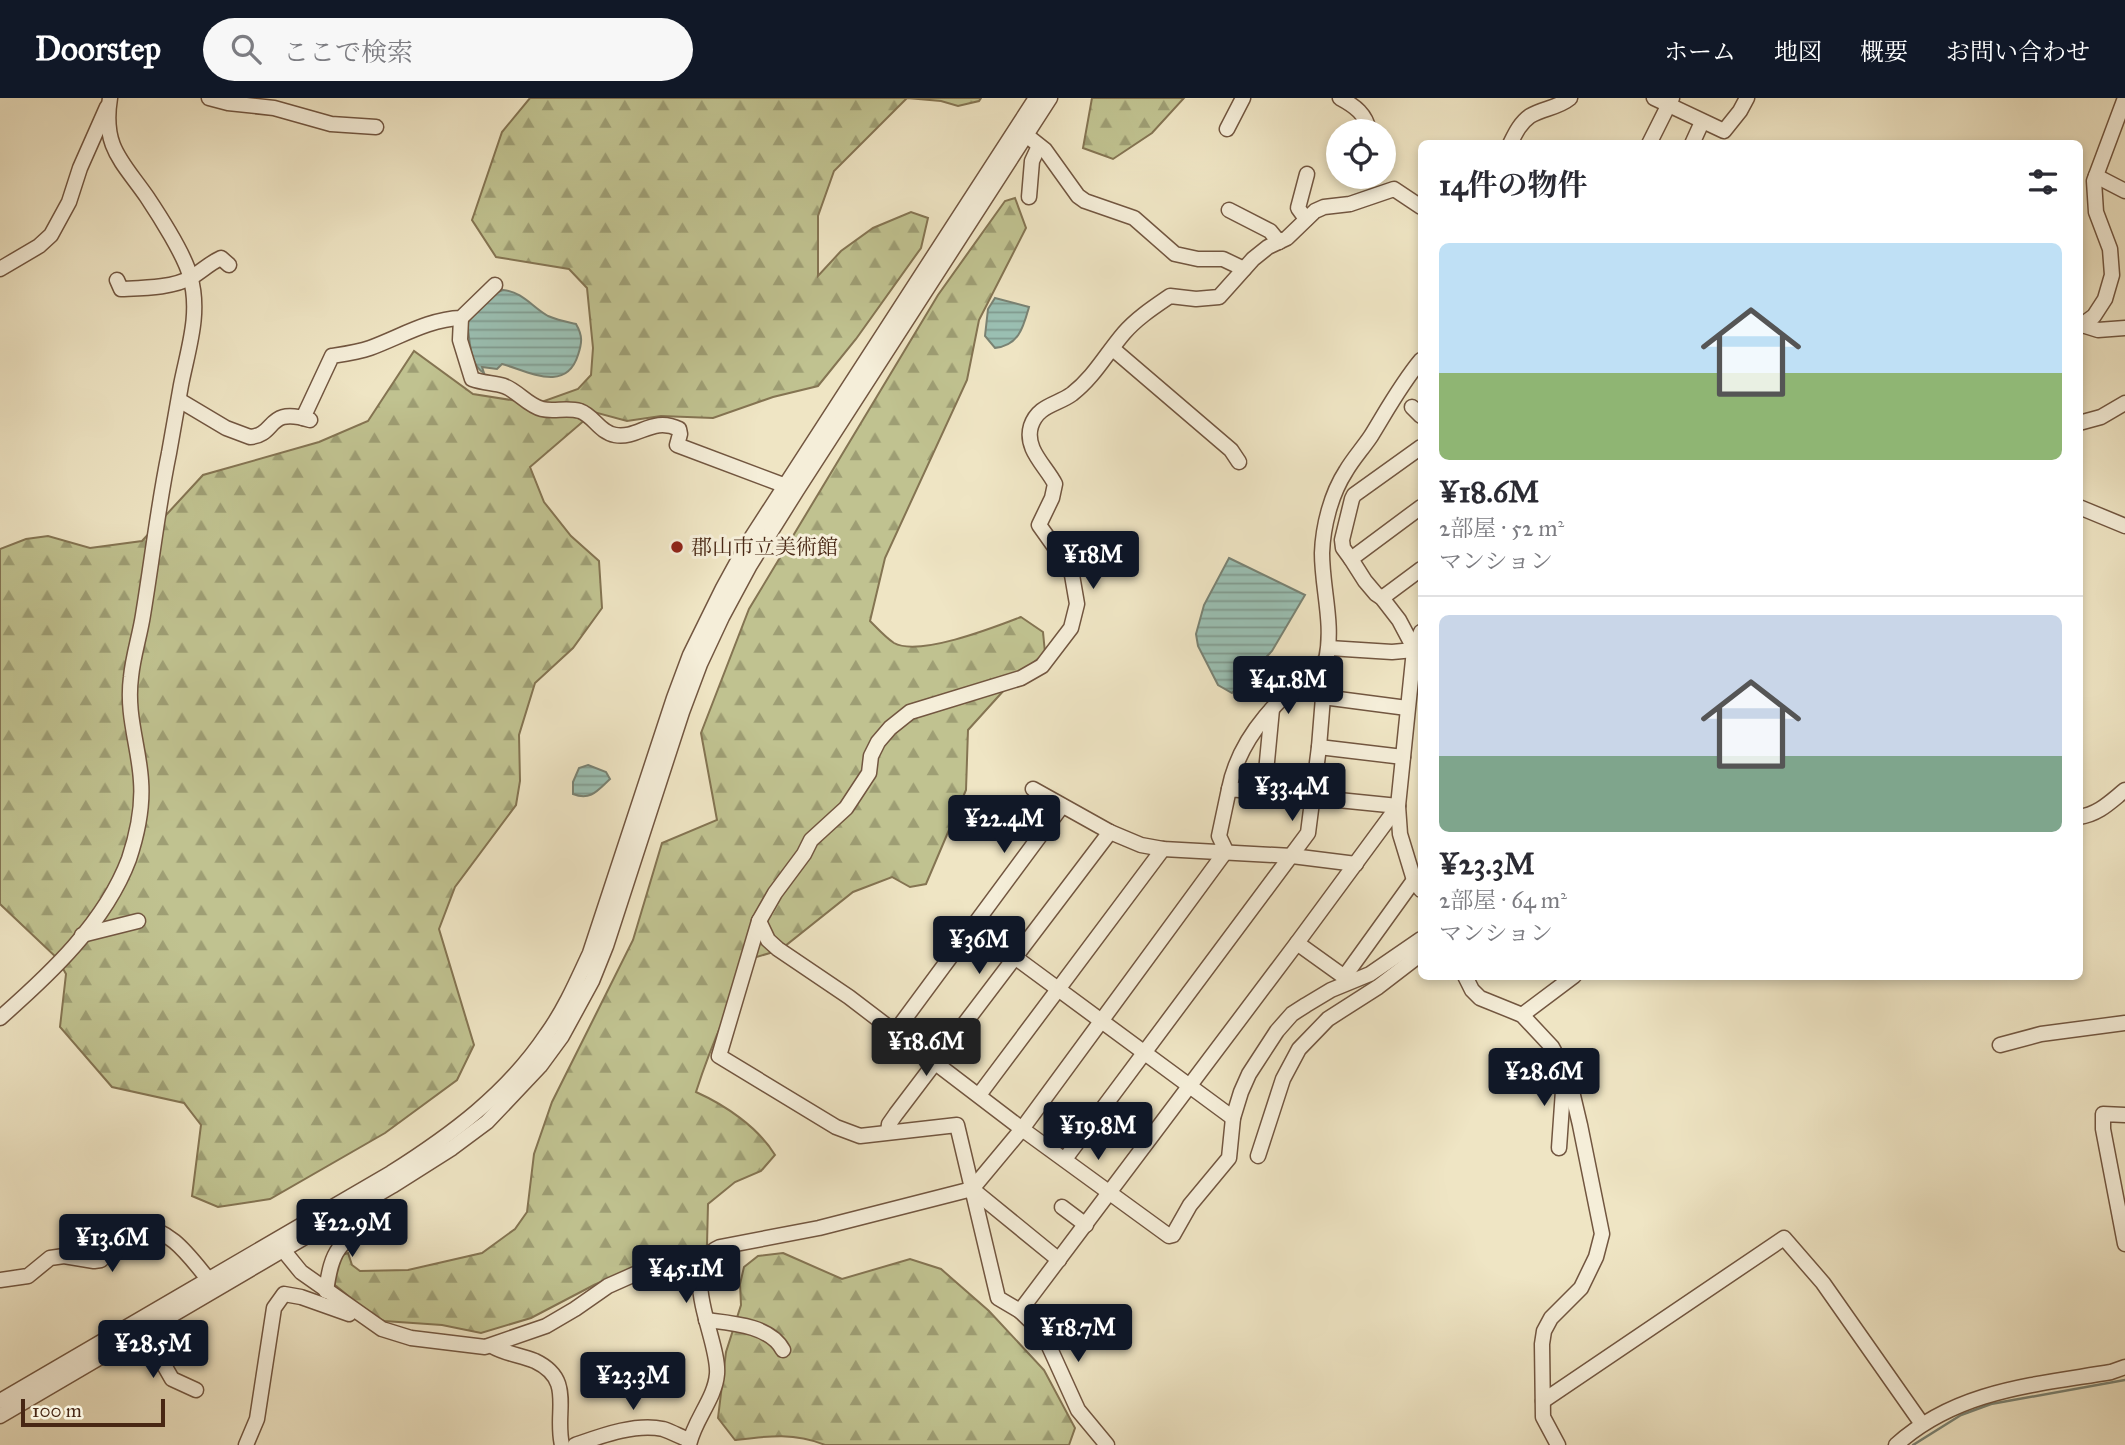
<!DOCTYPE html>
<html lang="ja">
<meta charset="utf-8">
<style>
:root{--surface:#fff;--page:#f7f7f7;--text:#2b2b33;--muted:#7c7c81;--line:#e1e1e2;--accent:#111827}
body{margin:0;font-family:"IM FELL Great Primer","Noto Serif JP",serif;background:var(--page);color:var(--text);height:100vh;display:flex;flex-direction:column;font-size:26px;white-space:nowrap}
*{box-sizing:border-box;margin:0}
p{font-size:23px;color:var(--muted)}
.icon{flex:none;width:38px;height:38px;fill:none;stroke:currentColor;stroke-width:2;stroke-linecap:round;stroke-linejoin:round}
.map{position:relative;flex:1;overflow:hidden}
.panel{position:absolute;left:1418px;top:42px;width:665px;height:840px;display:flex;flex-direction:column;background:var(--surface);border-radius:10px;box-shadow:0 4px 10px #0003}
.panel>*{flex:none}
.tools{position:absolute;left:1326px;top:21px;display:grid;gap:14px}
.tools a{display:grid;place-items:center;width:70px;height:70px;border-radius:50%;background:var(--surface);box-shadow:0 4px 10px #0003;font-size:35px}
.scale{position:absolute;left:21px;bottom:18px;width:144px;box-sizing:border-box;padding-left:7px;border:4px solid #482714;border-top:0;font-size:19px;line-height:24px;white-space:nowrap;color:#482714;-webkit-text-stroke:5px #f5eed9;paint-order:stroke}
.price{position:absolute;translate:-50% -60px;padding:0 16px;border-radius:7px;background:var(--accent);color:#fff;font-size:23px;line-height:46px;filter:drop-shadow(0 2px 4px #0008)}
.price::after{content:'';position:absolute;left:50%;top:42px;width:21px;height:16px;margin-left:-10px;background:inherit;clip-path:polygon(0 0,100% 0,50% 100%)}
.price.current{background:#222;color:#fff}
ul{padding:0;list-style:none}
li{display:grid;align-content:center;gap:14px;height:371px;padding:0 21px}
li+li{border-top:2px solid var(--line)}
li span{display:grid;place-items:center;height:217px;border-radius:10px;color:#555}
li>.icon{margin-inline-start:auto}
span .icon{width:126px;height:126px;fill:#fffc;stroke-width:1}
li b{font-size:30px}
h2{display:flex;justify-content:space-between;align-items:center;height:84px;padding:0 21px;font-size:30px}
header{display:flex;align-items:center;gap:42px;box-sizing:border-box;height:98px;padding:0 35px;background:var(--accent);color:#fff}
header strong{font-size:33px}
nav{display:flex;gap:38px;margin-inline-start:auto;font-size:24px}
.search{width:490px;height:63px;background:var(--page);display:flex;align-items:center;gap:18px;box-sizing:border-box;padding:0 24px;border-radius:38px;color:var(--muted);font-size:26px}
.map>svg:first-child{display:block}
.forest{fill:url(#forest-firs);stroke:#847452;stroke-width:2}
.water{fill:url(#water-rules);stroke:#798273;stroke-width:2}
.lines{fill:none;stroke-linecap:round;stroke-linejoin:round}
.stream{stroke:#798273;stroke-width:2.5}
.minor-casing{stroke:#725640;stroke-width:17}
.minor{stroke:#f5eed9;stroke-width:14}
.poi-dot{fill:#8f2418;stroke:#f5eed9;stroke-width:2.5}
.labels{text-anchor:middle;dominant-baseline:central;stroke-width:6;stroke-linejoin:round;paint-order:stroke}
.poi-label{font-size:21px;fill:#482714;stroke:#f5eed9;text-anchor:start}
</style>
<header>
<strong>Doorstep</strong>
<div class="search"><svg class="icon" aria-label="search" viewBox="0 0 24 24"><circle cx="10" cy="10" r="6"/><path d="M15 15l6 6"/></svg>ここで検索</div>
<nav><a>ホーム</a><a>地図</a><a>概要</a><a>お問い合わせ</a></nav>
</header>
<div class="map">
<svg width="2125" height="1347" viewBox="0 0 2125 1347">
<defs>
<pattern id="forest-firs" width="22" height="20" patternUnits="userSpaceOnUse" patternTransform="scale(1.75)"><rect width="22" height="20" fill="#c0c290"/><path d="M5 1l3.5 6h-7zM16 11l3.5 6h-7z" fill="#9e9e74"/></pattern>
<pattern id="water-rules" width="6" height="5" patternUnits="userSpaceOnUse" patternTransform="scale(1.75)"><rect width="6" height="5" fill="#9abfb2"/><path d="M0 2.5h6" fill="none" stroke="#809b90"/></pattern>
</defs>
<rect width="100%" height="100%" fill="#efe5c4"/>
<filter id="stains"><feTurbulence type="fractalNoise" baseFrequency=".00286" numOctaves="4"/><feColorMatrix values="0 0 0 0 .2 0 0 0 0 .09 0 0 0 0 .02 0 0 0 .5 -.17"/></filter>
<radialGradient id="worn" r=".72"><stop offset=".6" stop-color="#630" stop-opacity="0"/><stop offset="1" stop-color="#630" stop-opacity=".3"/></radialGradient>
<g class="forest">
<polygon points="530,0 981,0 979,3 958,8 941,3 907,0 834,73 818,118 818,178 841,153 873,130 911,114 928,120 921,150 856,241 818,288 773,299 713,320 661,318 627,323 594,314 530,369 544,404 571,438 599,463 602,510 573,550 535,585 519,637 520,683 516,707 455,789 439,831 474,947 457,982 385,1035 270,1101 218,1109 192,1098 201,1027 184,1005 112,989 60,929 66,876 57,860 0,806 0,451 26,441 48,438 90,450 142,443 203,377 319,344 368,323 414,253 473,296 536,306 578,291 591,277 593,250 587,190 569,171 496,159 472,122 502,34"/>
<polygon points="1092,0 1184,0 1152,35 1113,61 1083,50"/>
<path d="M1015,100L1026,130L979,222L967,282L885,460L870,523C877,530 886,540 894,545C919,559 995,529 1021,519L1043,534L1045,555L1015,580L968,632L966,692L926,786L910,789L892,779L853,794L780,852L753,860C730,904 711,947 696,994C725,1007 758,1029 775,1057L761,1073L735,1084L708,1106L707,1147L698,1154H668L594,1187L531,1220L481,1235L442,1227L384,1223L374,1219L335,1187V1172L342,1157L348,1155L352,1167L360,1173L408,1172L482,1155L515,1131L527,1114L534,1056L552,1004L633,842L662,745L717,722L701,635L749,511L938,197L1005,103Z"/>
<path d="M783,1155L842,1181L910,1161L941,1171L989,1213L1044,1272L1075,1330L1069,1347H825C795,1334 767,1338 735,1342L718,1320L726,1254L741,1207L740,1186L744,1169L758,1158Z"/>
</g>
<g class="water">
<path d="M503,192C523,194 532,209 548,218C557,222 567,224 576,226C583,238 582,245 578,257C566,295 530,274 502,266L497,271L482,269L484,275C469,267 470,240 467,225C476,212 488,197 503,192Z"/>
<path d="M995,200L1029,209C1023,230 1019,247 995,250L985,238L988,211Z"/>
<polygon points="1229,460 1305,497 1272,553 1232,595 1218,587 1198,548 1196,536 1204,507"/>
<path d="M588,667L606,674L610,681C598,692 591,703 573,696V684L579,670Z"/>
</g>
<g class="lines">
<polyline class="stream" points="1913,1347 1961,1317 1991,1306 2125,1282"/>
<g class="minor-casing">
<g id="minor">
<polyline points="209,0 228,5 274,10 331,26 376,29"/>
<path d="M1340,0C1355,8 1366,16 1369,33"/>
<polyline points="1654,0 1724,33 1740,13 1747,0"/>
<polyline points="1227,31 1243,0"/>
<polyline points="1021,33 1045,52 1078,98 1085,103 1134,120 1175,156 1198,161 1223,161 1244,171"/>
<path d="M1510,46C1515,36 1520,25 1530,18C1543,10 1558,10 1570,0"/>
<polyline points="1649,46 1672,0"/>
<polyline points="1692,46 1702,24"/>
<polyline points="2096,78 2125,93"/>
<polyline points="1029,99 1032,63 1039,48"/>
<polyline points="1229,112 1270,133 1279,144"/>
<polyline points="1306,121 1298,110 1307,76"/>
<polyline points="0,171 39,148 51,137 69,104 80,70 107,9"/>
<path d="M117,182L121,191C143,190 173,190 192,179C202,173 210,165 221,160L229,167"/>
<path d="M461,220L460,242L472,281C483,285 494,285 504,288C518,293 527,307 542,311C554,314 567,309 580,313C594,318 599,334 615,337C639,341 652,318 679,331L680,336L677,347L794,391"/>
<polyline points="2082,227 2098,232 2125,230"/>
<polyline points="2079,229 2094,218 2105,201 2112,177 2110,151 2096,114 2094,83 2125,0"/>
<polyline points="1113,251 1231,352 1239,364"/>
<path d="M179,302L226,330L250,339C277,337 266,308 310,322"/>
<polyline points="1412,309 1421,318"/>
<path d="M303,320L332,258C345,256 359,254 370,250C400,239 429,221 461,220L495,187"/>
<polyline points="2079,325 2101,319 2125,305"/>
<polyline points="2079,409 2125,428"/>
<polyline points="1351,461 1343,450 1342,442 1352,401 1354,397 1421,349"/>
<polyline points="1382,500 1421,471"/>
<polyline points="1421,534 1414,552 1398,708 1400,736 1414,782 1421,792"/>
<polyline points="1329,550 1392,554 1414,552 1421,554"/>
<polyline points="1416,554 1399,522 1382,500 1376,496 1365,483 1351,461 1421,409"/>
<polyline points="1323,599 1407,610"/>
<polyline points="1319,649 1403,659"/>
<polyline points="1033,691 1110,734 1141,747 1163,751 1292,758 1356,766"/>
<path d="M1229,691C1240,635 1283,596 1326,562C1334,526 1322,491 1322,455C1323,428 1331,396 1346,373C1353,361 1363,350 1371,338C1387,312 1401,286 1421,262"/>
<polyline points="1264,695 1272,611"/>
<path d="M2079,719C2099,716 2110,704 2125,692"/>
<polyline points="1226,753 1219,738 1229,691 1398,708"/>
<polyline points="759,823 768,842 778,851 849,899 1022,1031 1169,1138 1173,1137 1190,1107 1229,1060 1233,1020 1241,994 1249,976 1277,933 1292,916 1306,907 1331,892 1370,876 1421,841"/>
<polyline points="975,826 1016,860 1233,1020"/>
<polyline points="82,837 138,823"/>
<polyline points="1297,845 1343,878 1347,875 1349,879"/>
<polyline points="1347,875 1414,782"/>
<polyline points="1465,878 1472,892 1480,900 1522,917 1552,949 1565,973 1571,989 1580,1027 1602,1136 1596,1159 1581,1190 1551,1220 1544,1233 1542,1246 1543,1319 1558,1347"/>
<polyline points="1522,917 1574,878"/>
<path d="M0,920C50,876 105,825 129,761C137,737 143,709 141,683C139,648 126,617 131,579C133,558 140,537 143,517C152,463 158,408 169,355C173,332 177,310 181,287C188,251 201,215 190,178C185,158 159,117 147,99C122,63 102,49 110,0"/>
<polyline points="895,934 1062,708"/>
<polyline points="2000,947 2041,936 2125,925"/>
<polyline points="979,997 1163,751"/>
<polyline points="2125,1017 2103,1016 2103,1031 2125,1146"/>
<polyline points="888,1034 889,1026 896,1016 1110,734"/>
<polyline points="1559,1050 1564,978"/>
<polyline points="1258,1058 1283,981 1299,951 1328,921 1378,889 1421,856"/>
<polyline points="1065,1061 1308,735 1319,649 1326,562"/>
<polyline points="972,1091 1059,1162"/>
<polyline points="1062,1109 1086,1127"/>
<polyline points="279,1147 301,1174 382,1231 411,1240 485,1249 546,1228 575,1211 608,1188 635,1176 704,1162"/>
<path d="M0,1182L28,1178L50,1160L64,1158L94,1163L101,1162L124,1131L135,1125C172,1133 186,1154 208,1181"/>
<path d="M326,1193C332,1152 338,1142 377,1127"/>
<polyline points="1020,1213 1297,845 1398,708"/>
<path d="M706,1222C730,1225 770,1227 783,1252"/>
<polyline points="145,1234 172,1281 196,1292"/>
<path d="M492,1248C505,1256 521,1257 535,1263C575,1282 554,1313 562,1347"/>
<path d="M0,1303L391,1075C451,1037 507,996 547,936C565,911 577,883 590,855L674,600L690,557L723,490L746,448L1036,0"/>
<polyline points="1543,1303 1784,1140 1823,1185 1922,1326"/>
<polyline points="0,1318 392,1088 452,1050 487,1024 540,968 562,938 592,883 606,848 682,614 700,566 722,519 750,467 797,392 1050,0"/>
<polyline points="246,1347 257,1321 274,1210 284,1196 301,1199 349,1216"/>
<path d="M575,1347C601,1338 635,1325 663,1331C672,1334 681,1339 689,1342"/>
<path d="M689,1347C694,1322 715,1301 717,1276C720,1242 675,1169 720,1149L819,1130L972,1091L1022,1031L1226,753"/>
<path d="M1107,1347L1078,1312L1043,1235L1020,1213L998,1200L957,1027L860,1038L836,1029L719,958L759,823L775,795L804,756L811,742L846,710L869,675L871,658L878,644L890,630L910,614L1021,580L1042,568L1071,530L1077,506L1072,477L1066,465L1039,427L1052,400L1055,386C1046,368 1024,351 1031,328C1038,307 1057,307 1072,296C1094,279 1106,256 1124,235C1137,220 1154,209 1170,198L1196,201L1219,199L1253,161L1268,149L1287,140L1315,113L1324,109L1350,106L1394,91L1421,109"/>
<path d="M1896,1347C1957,1292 2034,1287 2111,1274L2125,1269"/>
</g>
</g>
<use href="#minor" class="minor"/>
</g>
<circle class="poi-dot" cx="677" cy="449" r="7"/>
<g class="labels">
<g class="poi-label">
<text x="691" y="449">郡山市立美術館</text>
</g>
</g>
<rect width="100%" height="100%" filter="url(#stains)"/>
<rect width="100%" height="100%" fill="url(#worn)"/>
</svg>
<div class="tools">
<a><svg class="icon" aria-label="locate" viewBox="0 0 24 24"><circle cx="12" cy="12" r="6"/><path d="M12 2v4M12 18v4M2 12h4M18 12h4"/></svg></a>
</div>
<div class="scale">100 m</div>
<b class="price" style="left:1093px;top:493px">¥18M</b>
<b class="price" style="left:1288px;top:618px">¥41.8M</b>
<b class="price" style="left:1292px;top:725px">¥33.4M</b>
<b class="price" style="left:1004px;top:757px">¥22.4M</b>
<b class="price" style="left:979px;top:878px">¥36M</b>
<b class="price current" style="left:926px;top:980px">¥18.6M</b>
<b class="price" style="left:1544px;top:1010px">¥28.6M</b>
<b class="price" style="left:1098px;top:1064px">¥19.8M</b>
<b class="price" style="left:352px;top:1161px">¥22.9M</b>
<b class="price" style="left:112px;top:1176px">¥13.6M</b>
<b class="price" style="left:686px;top:1207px">¥45.1M</b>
<b class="price" style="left:1078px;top:1266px">¥18.7M</b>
<b class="price" style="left:153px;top:1282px">¥28.5M</b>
<b class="price" style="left:633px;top:1314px">¥23.3M</b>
<section class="panel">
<h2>14件の物件<svg class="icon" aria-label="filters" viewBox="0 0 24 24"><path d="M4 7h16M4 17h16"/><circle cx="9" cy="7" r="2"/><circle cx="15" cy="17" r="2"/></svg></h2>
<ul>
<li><span style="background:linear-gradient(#bfe0f5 60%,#8fb573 0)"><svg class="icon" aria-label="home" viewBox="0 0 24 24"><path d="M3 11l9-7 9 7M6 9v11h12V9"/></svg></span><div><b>¥18.6M</b><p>2部屋 · 52 m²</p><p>マンション</p></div></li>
<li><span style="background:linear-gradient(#c9d6e8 65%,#7fa58c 0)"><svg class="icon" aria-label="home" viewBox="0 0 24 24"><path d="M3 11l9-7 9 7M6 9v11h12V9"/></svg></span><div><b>¥23.3M</b><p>2部屋 · 64 m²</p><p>マンション</p></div></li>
</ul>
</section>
</div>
